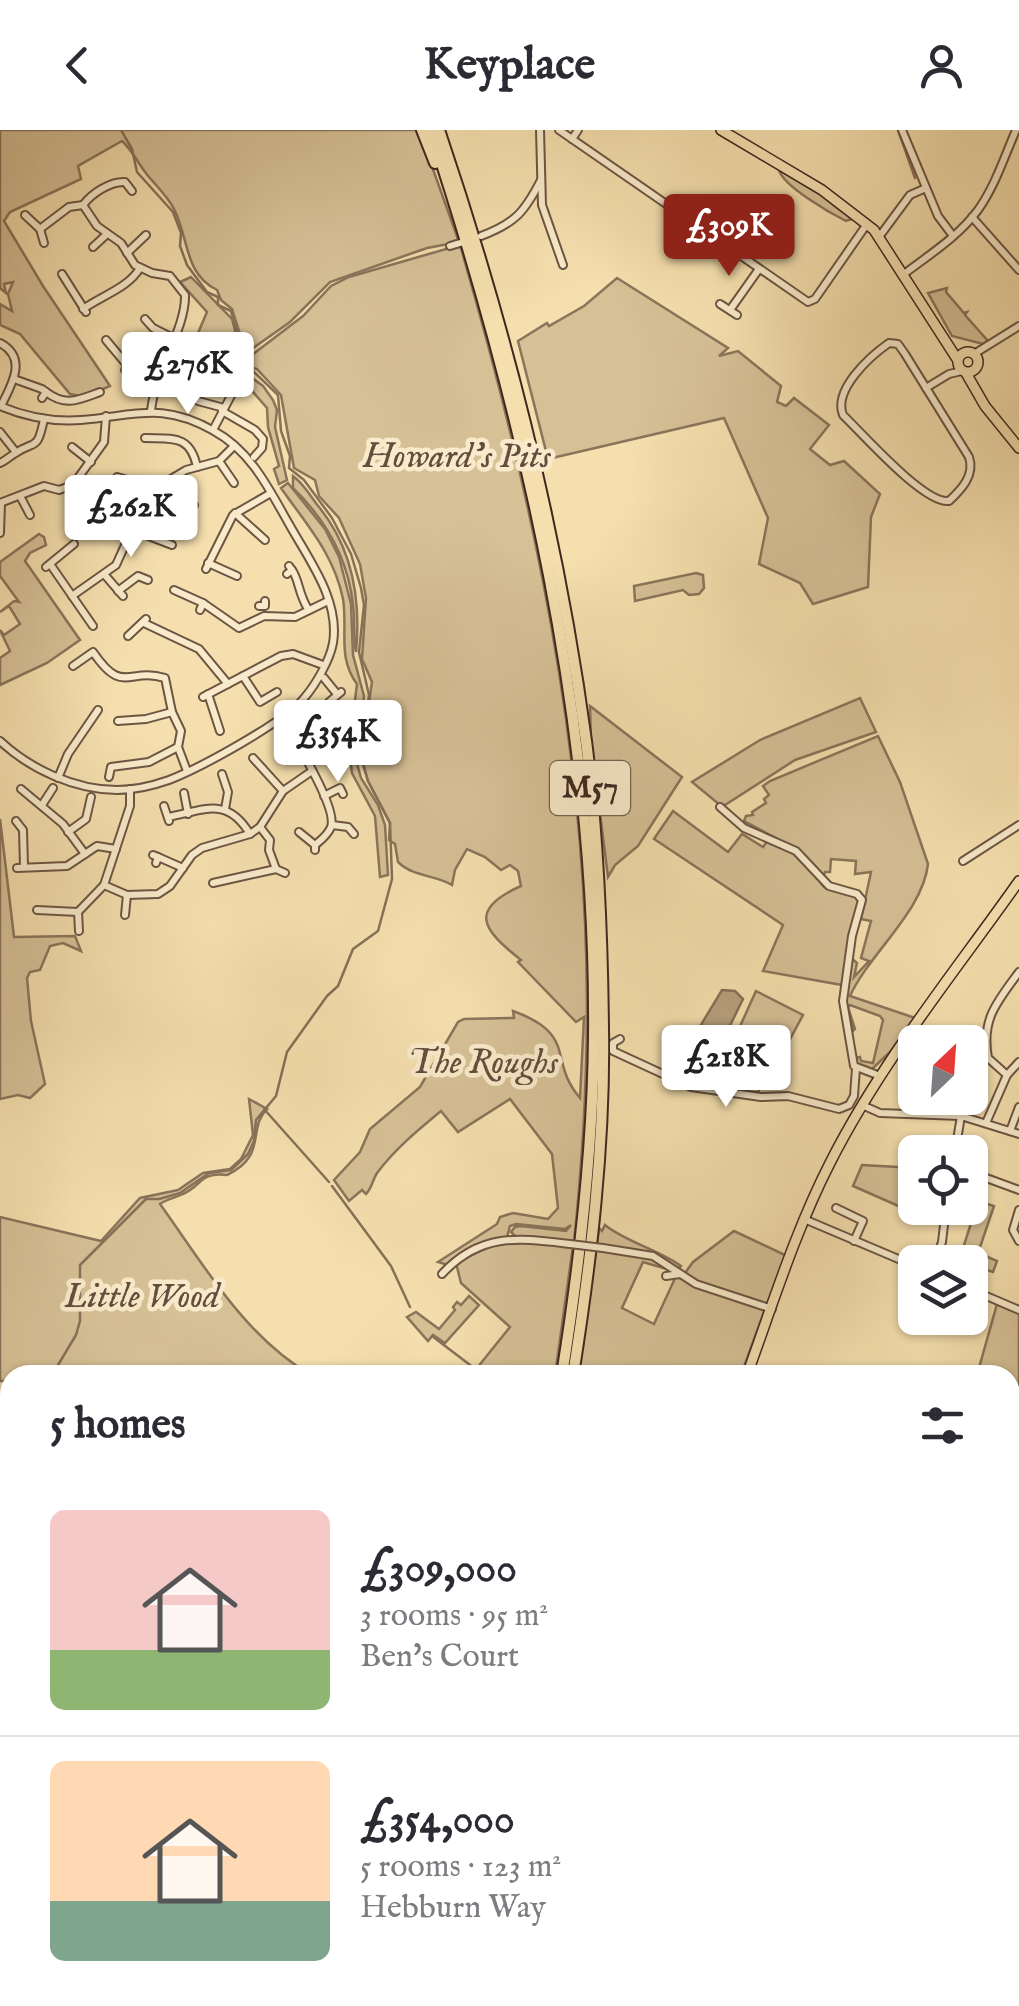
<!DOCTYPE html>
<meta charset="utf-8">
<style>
:root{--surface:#fff;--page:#f2f2f3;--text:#2b2b33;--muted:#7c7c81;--line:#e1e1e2;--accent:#8f2418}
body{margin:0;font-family:"IM FELL English",serif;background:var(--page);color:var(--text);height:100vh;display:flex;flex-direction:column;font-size:38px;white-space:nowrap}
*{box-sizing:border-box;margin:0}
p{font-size:32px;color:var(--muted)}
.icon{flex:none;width:55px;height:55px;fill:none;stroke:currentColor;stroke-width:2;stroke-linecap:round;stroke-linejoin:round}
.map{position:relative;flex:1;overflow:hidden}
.panel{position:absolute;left:0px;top:1235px;width:1020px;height:642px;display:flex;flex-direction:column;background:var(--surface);border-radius:30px 30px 0 0;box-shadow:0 2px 8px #0004}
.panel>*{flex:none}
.needle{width:65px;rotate:25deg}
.controls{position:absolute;left:898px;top:895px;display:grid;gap:20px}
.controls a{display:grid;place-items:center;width:90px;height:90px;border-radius:15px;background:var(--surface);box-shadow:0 2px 8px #0004;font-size:50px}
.price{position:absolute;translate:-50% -85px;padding:0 22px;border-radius:10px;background:#fff;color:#222;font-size:32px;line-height:65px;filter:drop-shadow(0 2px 5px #0008)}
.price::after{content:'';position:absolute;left:50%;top:60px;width:30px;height:22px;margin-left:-15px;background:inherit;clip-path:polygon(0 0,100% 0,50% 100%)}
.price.current{background:var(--accent);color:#fff}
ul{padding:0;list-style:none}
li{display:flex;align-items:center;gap:30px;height:250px;padding:0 50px}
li+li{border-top:2px solid var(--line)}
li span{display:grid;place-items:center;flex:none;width:280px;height:200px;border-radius:15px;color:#555}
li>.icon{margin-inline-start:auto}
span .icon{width:120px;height:120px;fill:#fffc;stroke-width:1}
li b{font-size:42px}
h2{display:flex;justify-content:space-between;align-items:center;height:120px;padding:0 50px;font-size:42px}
header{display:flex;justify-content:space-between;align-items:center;height:130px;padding:0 50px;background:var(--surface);font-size:45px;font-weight:700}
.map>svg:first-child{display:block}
.green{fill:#d6c096;stroke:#8a745a;stroke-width:2.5}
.water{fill:#b7a07d;stroke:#877057;stroke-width:2.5}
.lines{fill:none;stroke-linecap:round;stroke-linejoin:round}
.stream{stroke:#877057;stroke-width:2.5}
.minor-casing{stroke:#6c5543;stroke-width:10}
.major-casing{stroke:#3f271f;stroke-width:12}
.highway-casing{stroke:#3f271f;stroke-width:14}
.minor{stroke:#f8eaca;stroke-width:6}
.major{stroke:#f5dfae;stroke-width:9}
.highway{stroke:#f5dfae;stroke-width:10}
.minor-bridge-casing{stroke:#6c5543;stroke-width:10;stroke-linecap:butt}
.minor-bridge{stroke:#f8eaca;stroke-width:6}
.labels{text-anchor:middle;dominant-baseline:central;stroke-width:9;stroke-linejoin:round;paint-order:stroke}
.shield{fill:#f8eaca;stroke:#766252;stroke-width:2.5}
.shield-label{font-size:32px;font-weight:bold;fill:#3f271f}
.park-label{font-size:35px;font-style:italic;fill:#654d3d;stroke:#f8eaca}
</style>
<header><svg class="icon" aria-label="back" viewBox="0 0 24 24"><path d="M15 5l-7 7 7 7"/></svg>Keyplace<svg class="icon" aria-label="person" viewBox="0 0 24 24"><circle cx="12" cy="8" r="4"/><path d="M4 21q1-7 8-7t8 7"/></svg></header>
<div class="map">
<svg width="1019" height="1876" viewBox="0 0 1019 1876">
<rect width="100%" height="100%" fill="#f5dfae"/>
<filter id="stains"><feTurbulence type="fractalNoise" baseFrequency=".002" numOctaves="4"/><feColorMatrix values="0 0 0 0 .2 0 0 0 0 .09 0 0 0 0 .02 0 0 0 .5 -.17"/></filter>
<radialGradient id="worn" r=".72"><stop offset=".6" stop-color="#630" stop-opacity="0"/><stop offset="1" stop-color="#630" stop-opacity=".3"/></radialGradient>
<g class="green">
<path d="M0,0H419L459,112L427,118L330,152L290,192L246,223L232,179L221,170L217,160C184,144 189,108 174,79C167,65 154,54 145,42C136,30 132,20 122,11L78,36L81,49L10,82L4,91L43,156L110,256L85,267L70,264L20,204L0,195V174L12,181L8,164L13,152L4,154L6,163L0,158Z"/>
<path d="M779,40L816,61L852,89L846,91C830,83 783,56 779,40Z"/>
<path d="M460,115C524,335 575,563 585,793C590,900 585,1007 574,1112L515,1106L511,1102L515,1097L521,1096L566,1101L571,1095L565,1099L516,1094L510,1096L507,1107L483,1113L448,1135L438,1132L497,1094L500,1087L513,1083L548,1089L558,1078L552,1024L510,969L458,1002L441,981C418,1000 395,1019 377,1043C372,1051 372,1058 366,1064L362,1060L349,1071L334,1050L360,1022L370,999L420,957L458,892L464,889L514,888L513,881C579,905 547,930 580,968L584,887L576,892L518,832L521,830C483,800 467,780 521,756L518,741L510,735L501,740L485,727L467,719L455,740L452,755C436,745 413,747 398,732L395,714L389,710L390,693L368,651L361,627L372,552L362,529L366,468L360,434L339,388L319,366L315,350L294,338L281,265L257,239L240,234L303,186L331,156L349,147Z"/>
<polygon points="191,147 232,189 241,223 235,225 237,232 230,237 198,203 207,182 180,152"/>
<polygon points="617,148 728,218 719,226 738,221 781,256 777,272 786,276 794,268 829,295 810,319 830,335 844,331 880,364 871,387 868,457 813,474 800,453 759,434 768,388 724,288 548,329 518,211 547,193 549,196 584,176"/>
<polygon points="947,158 946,162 964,183 967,182 965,185 988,211 983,214 952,206 928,163"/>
<polygon points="236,236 263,256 273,270 277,280 275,297 287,350 279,354 274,339 279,336 268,297 267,278 233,239"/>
<path d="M293,346C305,355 310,366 319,377C353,419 361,470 356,522C353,508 355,491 353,475C348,428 327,391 293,358Z"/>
<path d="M288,353L325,399L339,427L351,474L353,525L364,566L356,630L361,648L378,675L385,695L388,745L380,747L375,686L352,643L349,619L357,554C337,527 348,500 343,469C334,424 306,394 281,358Z"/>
<polygon points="39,404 44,407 46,415 30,423 25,431 80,510 47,533 0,555 0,528 10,521 0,500 4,505 20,494 9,476 0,482 14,471 19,472 0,446 0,432"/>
<polygon points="696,443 703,445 704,458 699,464 689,465 683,460 635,471 634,456"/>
<polygon points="860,568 876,602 795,630 725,675 720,675 692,652 760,610"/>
<polygon points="590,576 682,647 638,716 615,735 608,747 591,611"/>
<path d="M878,606L900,652L928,734C923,781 869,824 850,866L915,888L891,921L870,941L857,937L855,928L860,927L861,931L873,933L883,890L880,886L850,875L848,877L855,899L853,901L844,871L850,827L857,833L854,847L869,831L861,828L871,791L861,789L871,742L855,744L856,731L831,729L830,742H825L823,748L798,720L744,691L746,686L753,685L752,682L766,673L764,669L769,665L763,656L770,651Z"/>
<polygon points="673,681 728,722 742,704 763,717 769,709 797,723 824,757 857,766 861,773 842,855 763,841 783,795 654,709"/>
<polygon points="0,689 14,807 75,806 81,821 63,813 50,816 40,840 30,842 27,848 31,891 45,954 30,968 18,965 0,969"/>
<polygon points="756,861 803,885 773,941 787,947 784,953 763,946 758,963 713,956"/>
<path d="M249,969L267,979C247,998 268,1026 227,1045C199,1042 203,1055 183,1064C175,1068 167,1069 160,1074C204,1135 244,1206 311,1245H10V1251H0V1087L101,1111L140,1068L178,1060L203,1043L230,1039L241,1029L253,1005Z"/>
<polygon points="862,1035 915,1038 915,1072 912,1082 853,1056"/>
<polygon points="978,1071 994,1076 978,1123 997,1131 993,1142 959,1131"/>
<path d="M605,1095C626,1112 657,1119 681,1136L678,1139L638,1120L597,1115L599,1098L602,1101Z"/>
<polygon points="734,1101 787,1126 772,1171 764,1174 700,1153 685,1143 693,1132"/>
<polygon points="501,1111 573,1116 555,1245 461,1245 466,1239 473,1243 510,1197 461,1153 456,1133"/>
<polygon points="596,1119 656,1129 677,1142 643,1132 622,1178 654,1194 676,1146 765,1179 741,1245 578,1245"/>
<polygon points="469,1166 479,1175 445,1213 433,1205 428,1211 407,1187 416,1182 439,1199 455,1180 453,1177 457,1172 461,1175"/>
<polygon points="997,1174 1019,1183 1019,1626 1010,1618 1010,1245 977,1245"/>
<polygon points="0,1395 10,1407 8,1560 0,1533"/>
<polygon points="1010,1621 1019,1629 1019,1876 582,1876 581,1868 1010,1868"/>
<polygon points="227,1868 467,1868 465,1876 239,1876"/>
</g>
<polygon class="water" points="722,860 735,861 743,869 720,916 704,912 696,903"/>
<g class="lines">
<g class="stream">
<polyline points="898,0 915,48"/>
<polyline points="264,979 329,1052"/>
<polyline points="332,1056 391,1136 410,1177"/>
<polyline points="432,1206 474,1238"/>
<polyline points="52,1245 76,1205 80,1191 80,1135 146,1069 159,1069 180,1063 209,1043 231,1040 248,1024 254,1011 256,990 276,966 287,922 327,866 338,856 353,819 378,801 392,749 390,693 368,651 361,627 369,565 359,522 364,475 361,458 351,424 332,388 304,350 289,338 290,326 281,301 278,265 252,240 243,225 231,181 218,175 218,167 207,162 187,135 180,116 181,103 173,82 137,42 132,19 121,0"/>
</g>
<g class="minor-casing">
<g id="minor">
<polyline points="540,0 542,75 563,135"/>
<polyline points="559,0 808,172 815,169 867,94"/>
<polyline points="902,0 938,86 953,106"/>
<polyline points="572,9 578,0"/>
<path d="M83,75L97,96L121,113L135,135L152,143L170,146L185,165C186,199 155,240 151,281"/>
<polyline points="25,85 40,99 44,113"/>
<polyline points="972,87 1019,140"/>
<path d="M40,99L69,77L83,75C92,63 111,51 125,52L132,61"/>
<path d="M481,106C516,93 525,81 541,50"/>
<polyline points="879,107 910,65 926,58"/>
<polyline points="450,116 460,113"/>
<polyline points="93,117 107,104"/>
<polyline points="127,123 146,105"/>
<polyline points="62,144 86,182"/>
<path d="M904,144C929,125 959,106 978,80C995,56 1004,28 1016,0"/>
<polyline points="720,174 737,185"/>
<path d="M83,179C103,165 128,158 140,138"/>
<polyline points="730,180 759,139"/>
<polyline points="145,189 153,198 173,208"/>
<polyline points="106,210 127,235"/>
<path d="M0,213C28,228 12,254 1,276"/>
<polyline points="171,213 194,223"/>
<path d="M889,213L898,214L905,224L969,327C975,345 962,359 949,371C924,374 863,304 843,285C833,260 869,227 889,213Z"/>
<polyline points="974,224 1019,196"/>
<polyline points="125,240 127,235 159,241"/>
<polyline points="14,249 42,259 46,262 42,268"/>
<polyline points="926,258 949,244 962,241"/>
<polyline points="194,260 198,271 224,278"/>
<path d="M46,262C66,277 78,270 100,262"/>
<path d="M0,276C26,287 53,292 81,290C135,286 162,271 214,301C251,321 269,359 289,394C309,430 340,470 333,513C330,530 316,554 305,567C285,592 200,638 169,650C152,656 134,660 117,660C75,660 30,639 0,611"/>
<polyline points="222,281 255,300 263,309 262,318 254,327"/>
<polyline points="213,300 235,258"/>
<polyline points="0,302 15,321"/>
<path d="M145,308C172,309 190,304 197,337"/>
<polyline points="72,317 91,332"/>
<polyline points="219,331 234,353"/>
<path d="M0,333C5,331 9,327 14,324C35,309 37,323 44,289"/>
<polyline points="117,347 131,351 146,365"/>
<polyline points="175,347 194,375"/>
<polyline points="20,366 30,385"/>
<polyline points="0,373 44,356 59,360 73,355 104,312 106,286"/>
<polyline points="235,383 265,410"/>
<polyline points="104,387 119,386 135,394"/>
<polyline points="133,400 172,415"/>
<polyline points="0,403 1,373"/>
<polyline points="208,433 237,446"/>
<polyline points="50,434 93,496"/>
<polyline points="46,437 74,414"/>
<polyline points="206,439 233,385 271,363"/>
<path d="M292,440C299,449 298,463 308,479"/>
<polyline points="104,444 123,466"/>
<polyline points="287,444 292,440 289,436"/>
<polyline points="174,460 203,473 200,480"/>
<polyline points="118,461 138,446 148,450"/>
<polyline points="72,466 116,435 149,362 186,340 219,331 234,316"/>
<polyline points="203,473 239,498 264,486 295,487 328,471"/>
<polyline points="259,476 265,476 265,471"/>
<polyline points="144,493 199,519 228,554"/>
<polyline points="128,506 146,489"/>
<path d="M73,536L93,522C123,566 128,537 165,548L172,582L181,601L178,617L187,641"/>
<polyline points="243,546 260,572 277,562"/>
<polyline points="324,548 337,564"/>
<polyline points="208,564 220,601"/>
<polyline points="203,567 281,526 293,524 323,535"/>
<path d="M281,587C293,606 338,678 331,697C328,705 321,710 315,715"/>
<polyline points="322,587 348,607"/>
<polyline points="118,591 146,589 172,582"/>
<polyline points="295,609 318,592 329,572 341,562"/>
<polyline points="253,628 283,661"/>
<polyline points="222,644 228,662 225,679"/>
<polyline points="109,647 111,637 149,632 178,617"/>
<polyline points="58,648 68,624 98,580"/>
<polyline points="21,659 63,694 85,724"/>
<polyline points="184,663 188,684"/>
<polyline points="324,666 340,658 343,664"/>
<polyline points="42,675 53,658"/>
<polyline points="164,676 169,691"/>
<polyline points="720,677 744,698 796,721 829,756 857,764 862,770 852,806 843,871 854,936 880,946"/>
<path d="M168,687C205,680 227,666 250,704"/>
<polyline points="16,691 23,700 24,737"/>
<polyline points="332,695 348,697 354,704"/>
<polyline points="260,697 270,710 269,720 276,739 285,743"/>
<polyline points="68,702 86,689 91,667"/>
<polyline points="299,702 315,715 315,720"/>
<polyline points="153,725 158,727 156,733"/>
<polyline points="158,727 183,738"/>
<polyline points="963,731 1019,695"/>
<polyline points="17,738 67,736 97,716 116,719"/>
<polyline points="213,753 276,739"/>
<polyline points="104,755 127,765 158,764 170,756 192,725 202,718 250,704 260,697 283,661 312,641"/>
<polyline points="37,780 78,782"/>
<polyline points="125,785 127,765"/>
<polyline points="79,801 78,782 104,755 130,676 130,659"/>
<polyline points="620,909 613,913 613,921 691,957 761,967 788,966 839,979 849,975 854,966 856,938"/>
<path d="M1007,945L988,928C981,889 997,872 1019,842"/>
<polyline points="862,975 880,983 961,986 1019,1004"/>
<polyline points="986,993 1007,945 1019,932"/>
<polyline points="1010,1001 1019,977"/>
<polyline points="955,1022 961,986"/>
<polyline points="970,1042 1019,1060"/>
<polyline points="836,1078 863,1091 854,1111"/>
<polyline points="1019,1080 1013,1100 1019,1111"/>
<polyline points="804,1089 915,1136"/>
<polyline points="603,1118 653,1126 696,1154 772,1179"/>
<polyline points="935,1132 942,1112 946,1078"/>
<path d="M442,1144C481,1102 519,1108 570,1114"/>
<polyline points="666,1146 680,1144"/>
<polyline points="970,1159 1019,1180"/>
<polyline points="0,1350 10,1350"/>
<polyline points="0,1365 10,1376"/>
<polyline points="1010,1619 1019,1627"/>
<polyline points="0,1657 10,1656"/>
<polyline points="0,1672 0,1676"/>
<polyline points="0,1739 10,1733"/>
<polyline points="0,1793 10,1813"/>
<polyline points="48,1868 54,1876"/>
<polyline points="222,1868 234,1876"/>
<polyline points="138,1876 148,1868"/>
<polyline points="186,1876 193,1868"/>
</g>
</g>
<g class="major-casing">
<g id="major">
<polyline points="721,0 822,60 874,100 957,229"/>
<circle cx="968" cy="232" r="10"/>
<polyline points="966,243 985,276 1019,318"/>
<path d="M747,1245C773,1173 796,1099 831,1031C882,931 954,843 1019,751"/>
<polyline points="575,1876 576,1868"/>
</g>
</g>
<g class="highway-casing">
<g id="highway">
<polyline points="422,0 435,33"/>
<path d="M431,0C526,290 597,599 594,906C593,1020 580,1132 562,1245"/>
<path d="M439,0C506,198 558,403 586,611C598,705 602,803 603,898C605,1014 591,1131 573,1245"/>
<polyline points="493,1868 493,1876"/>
<polyline points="502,1868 503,1876"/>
<polyline points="470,1876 472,1868"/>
<polyline points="523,1876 527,1868"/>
</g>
</g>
<use href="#minor" class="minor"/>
<use href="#major" class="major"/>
<use href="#highway" class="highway"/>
<g class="minor-bridge-casing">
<polyline id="minor-bridge" points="570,1114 603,1118"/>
</g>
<use href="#minor-bridge" class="minor-bridge"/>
</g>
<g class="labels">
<rect class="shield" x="550" y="631" width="80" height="54" rx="8"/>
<g class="shield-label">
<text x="590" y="658">M57</text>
</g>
<g class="park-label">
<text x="457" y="327">Howard's Pits</text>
<text x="483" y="933">The Roughs</text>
<text x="142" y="1167">Little Wood</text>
</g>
</g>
<rect width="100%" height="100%" filter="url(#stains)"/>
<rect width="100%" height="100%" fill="url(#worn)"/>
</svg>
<div class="controls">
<a><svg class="needle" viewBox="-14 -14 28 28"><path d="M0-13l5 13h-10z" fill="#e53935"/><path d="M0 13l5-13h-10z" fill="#7c7c81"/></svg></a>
<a><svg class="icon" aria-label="locate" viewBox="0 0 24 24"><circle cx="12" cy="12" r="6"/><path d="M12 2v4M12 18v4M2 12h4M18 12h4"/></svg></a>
<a><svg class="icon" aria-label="layers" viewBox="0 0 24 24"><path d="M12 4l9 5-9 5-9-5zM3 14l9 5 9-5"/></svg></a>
</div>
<b class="price current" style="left:729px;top:149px">£309K</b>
<b class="price" style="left:188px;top:287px">£276K</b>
<b class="price" style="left:131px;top:430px">£262K</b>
<b class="price" style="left:338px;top:655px">£354K</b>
<b class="price" style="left:726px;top:980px">£218K</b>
<section class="panel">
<h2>5 homes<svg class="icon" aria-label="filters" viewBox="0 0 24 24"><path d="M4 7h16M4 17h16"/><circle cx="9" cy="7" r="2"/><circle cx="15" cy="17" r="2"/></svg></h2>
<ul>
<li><span style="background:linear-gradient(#f6c9c9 70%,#8fb573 0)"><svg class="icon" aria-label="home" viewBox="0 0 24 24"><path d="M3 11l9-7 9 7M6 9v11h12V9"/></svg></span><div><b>£309,000</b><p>3 rooms · 95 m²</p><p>Ben's Court</p></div></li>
<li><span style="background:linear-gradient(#ffd9b3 70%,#7fa58c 0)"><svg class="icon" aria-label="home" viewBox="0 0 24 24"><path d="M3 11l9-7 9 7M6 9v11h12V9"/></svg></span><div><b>£354,000</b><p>5 rooms · 123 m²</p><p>Hebburn Way</p></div></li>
</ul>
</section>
</div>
